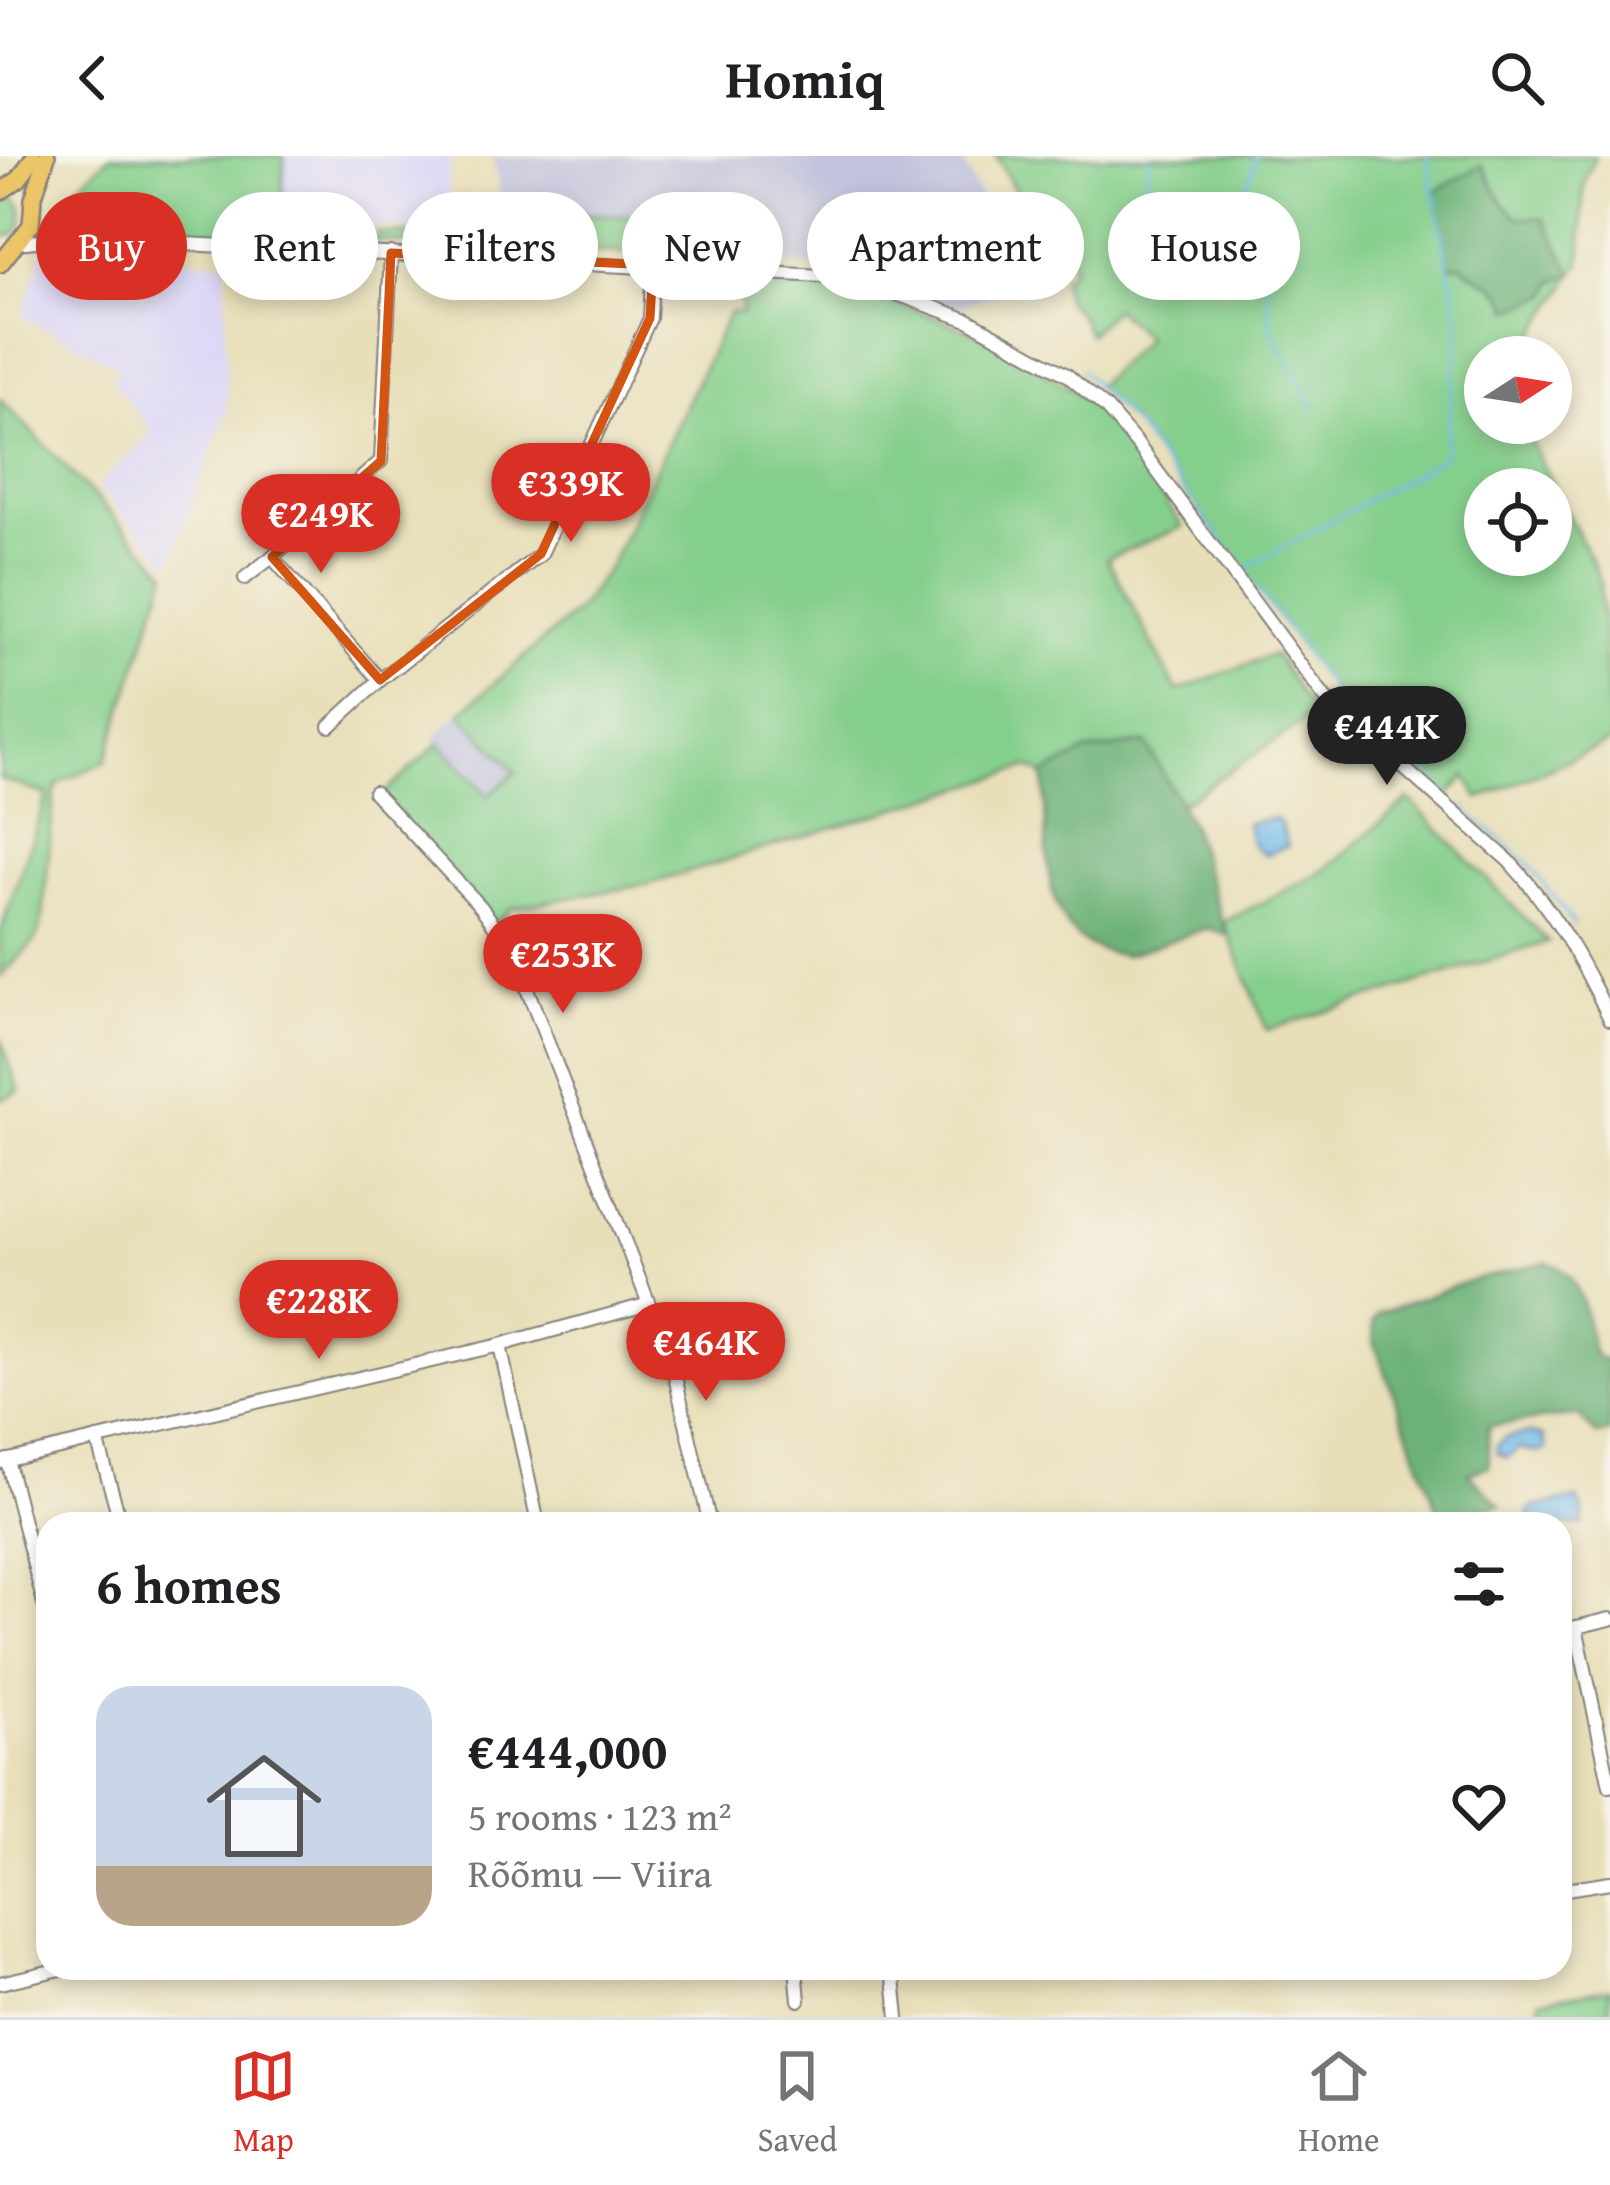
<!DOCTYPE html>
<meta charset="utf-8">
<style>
:root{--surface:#fff;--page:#f6f6f6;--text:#202124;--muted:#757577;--line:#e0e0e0;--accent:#d93025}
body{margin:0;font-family:"Gentium Book Plus",serif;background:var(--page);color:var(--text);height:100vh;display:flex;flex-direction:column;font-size:45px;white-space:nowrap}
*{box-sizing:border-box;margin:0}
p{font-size:39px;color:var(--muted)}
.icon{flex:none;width:66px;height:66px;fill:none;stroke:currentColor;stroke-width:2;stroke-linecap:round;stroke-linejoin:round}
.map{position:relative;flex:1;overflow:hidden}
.details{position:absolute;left:36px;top:1356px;width:1536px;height:468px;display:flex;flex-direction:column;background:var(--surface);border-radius:36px;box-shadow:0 6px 18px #0003}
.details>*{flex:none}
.banner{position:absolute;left:36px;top:36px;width:1539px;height:108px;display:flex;gap:24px}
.needle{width:78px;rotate:78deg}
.controls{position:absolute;left:1464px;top:180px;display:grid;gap:24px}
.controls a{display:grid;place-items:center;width:108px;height:108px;border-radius:50%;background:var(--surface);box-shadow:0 6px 18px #0003;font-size:60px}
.price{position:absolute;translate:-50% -102px;padding:0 27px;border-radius:42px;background:var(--accent);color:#fff;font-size:39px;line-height:78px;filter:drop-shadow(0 3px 6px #0008)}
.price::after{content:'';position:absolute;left:50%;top:72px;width:36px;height:27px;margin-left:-18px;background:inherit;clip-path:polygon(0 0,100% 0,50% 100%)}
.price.active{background:#222;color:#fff}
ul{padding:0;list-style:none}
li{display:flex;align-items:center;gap:36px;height:300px;padding:0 60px}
li span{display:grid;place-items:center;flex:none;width:336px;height:240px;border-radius:36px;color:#555}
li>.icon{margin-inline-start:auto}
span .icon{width:144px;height:144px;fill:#fffc;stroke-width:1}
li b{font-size:51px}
h2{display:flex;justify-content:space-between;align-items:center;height:144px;padding:0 60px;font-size:51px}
.chip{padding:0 42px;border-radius:54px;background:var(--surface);box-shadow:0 6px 18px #0003;font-size:42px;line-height:108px}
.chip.active{background:var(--accent);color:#fff}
header{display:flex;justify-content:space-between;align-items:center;height:156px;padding:0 60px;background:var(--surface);font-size:54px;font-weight:600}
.tab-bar{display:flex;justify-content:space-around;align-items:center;height:168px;border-top:3px solid var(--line);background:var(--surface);font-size:33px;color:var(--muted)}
.tab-bar a{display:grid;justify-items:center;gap:6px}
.tab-bar .active{color:var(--accent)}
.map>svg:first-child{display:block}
.built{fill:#dbd6f7}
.industrial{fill:#c1c2dd}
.green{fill:#85cf8c;stroke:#547864;stroke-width:3;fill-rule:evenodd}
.forest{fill:#6cb278;stroke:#476a5a;stroke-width:3}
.water{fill:#73bbeb;stroke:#4a6e93;stroke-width:3}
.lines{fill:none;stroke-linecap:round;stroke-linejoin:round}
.stream{stroke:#73bbeb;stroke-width:3}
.minor-casing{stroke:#85807a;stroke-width:16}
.major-casing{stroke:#85807a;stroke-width:20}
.minor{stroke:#fff;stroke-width:12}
.major{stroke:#edc569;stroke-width:15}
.marked{fill:none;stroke:#d45411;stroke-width:9;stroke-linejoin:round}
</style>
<header><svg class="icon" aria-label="back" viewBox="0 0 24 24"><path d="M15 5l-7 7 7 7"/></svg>Homiq<svg class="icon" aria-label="search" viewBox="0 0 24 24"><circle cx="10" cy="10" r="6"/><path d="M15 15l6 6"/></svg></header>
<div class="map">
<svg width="1610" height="1861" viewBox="0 0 1610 1861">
<rect width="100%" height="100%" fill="#f7f3e8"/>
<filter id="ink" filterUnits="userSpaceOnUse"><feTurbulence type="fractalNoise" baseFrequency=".00833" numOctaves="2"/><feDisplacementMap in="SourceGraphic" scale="24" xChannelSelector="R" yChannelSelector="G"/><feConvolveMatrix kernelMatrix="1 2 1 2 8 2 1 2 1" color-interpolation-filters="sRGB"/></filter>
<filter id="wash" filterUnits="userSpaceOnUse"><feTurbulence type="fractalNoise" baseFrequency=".004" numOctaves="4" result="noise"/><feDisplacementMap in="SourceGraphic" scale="48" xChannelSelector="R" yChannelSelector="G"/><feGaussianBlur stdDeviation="2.7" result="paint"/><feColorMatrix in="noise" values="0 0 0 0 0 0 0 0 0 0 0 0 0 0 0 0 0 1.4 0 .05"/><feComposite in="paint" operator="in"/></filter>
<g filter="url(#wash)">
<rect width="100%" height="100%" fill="#e8dfb9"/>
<g class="built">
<polygon points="284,0 450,0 446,75 281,65"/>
<polygon points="44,93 225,106 227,254 170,408 97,331 152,276 113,225 119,211 22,160"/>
</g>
<g class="industrial">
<polygon points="493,0 959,0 1027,127 957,151 867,120 793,108 710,103 705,101 705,63 502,54"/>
<polygon points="460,557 516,616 488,640 435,580"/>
</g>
<g class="green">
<polygon points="110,0 284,0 281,73 365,77 370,86 323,87 65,75 80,28"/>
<path d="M996,0H1595L1584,26L1581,107L1520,201H1485V267H1521L1594,410L1600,426L1610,586L1479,643L1466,620L1449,639L1337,540L1137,272L1096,230L1146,182L1115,152L1089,178L1078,157L1065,144L1062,124L1072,112L1068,100L1041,81ZM1504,48L1518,61L1511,153C1498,122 1481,129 1462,109ZM1485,333H1551V399H1485Z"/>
<polygon points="14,41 22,51 22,68 15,78 0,81 0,45"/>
<polygon points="500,44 502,54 512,55 516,78 497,78 491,45"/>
<polygon points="447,47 467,47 472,77 446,75"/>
<polygon points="516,55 651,61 646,92 635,97 521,93"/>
<polygon points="662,61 706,63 705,101 664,96 660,85"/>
<polygon points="377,77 486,82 472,91 375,85"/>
<path d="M765,125C868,134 965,161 1050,220C1063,229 1078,236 1088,246C1126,281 1154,330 1183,371L1107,402L1177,535L1274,498L1314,559L1180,648L1146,587L1086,596L1043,619L1029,611L649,728L511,752L495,768L379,642L439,587L488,640L516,616L460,557L579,453L611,408L729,157H742L739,135Z"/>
<polygon points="0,243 167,416 106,605 59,627 54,639 43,760 36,784 0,821 0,778 47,639 0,623"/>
<polygon points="1409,643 1548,786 1267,874 1224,766 1324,715"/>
<polygon points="0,880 19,936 0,944"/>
<polygon points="1610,1832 1610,1861 1541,1861 1540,1844"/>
</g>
<g class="forest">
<path d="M1482,9L1504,48L1518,61L1544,62L1573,118L1554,126L1549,139L1511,153C1499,121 1482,129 1462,109L1449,110L1434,36Z"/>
<path d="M1146,587L1191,669L1227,779L1208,772L1125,799C1030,792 1051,682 1043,619L1086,596Z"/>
<path d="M1547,1106C1584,1117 1585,1163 1593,1196L1598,1202L1607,1204L1610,1277L1596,1279L1578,1259L1488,1270L1489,1310L1468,1317L1501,1349L1441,1362L1374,1186L1373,1166L1378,1158L1466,1126Z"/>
</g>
<g class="water">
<polygon points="1273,662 1280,666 1288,689 1265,699 1251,687 1247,667"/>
<polygon points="1530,1277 1543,1280 1546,1293 1536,1297 1519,1292 1507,1302 1497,1297 1497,1290 1507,1281"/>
<polygon points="1578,1343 1584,1357 1583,1369 1531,1368 1529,1356 1533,1351"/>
</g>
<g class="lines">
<g class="stream">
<polyline points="1257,0 1243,42 1257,58 1272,176 1315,252"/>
<polyline points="1138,49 1150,10 1148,0"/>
<polyline points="1198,96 1234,58 1242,42"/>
<polyline points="1081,214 1137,272 1337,540 1449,639"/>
<polyline points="1244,414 1444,301 1460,167 1427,0"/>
<polyline points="1466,650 1466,655 1528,707 1574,768"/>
</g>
</g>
</g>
<g filter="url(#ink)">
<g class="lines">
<g class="minor-casing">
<g id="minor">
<path d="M16,87L66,82L823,120L900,139L968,164L1067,219L1106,252L1137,288L1325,542L1509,705C1553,753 1582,804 1610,863"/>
<polyline points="272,401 381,305 391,97"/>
<polyline points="245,422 272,401 380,524"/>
<polyline points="330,570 380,524 541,398 650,162 653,109"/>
<polyline points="374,636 481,751 512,794 649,1148 667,1187 710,1368"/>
<polyline points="500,1189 538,1368"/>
<polyline points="97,1283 121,1368"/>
<polyline points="7,1304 48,1463"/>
<polyline points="0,1306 500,1189 649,1148"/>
<polyline points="1576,1471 1610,1630"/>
<polyline points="1560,1475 1610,1463"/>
<polyline points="1560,1734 1610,1726"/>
<polyline points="796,1812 799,1844"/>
<polyline points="893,1812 898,1861"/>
<polyline points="0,1827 65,1812"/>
</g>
</g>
<g class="major-casing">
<g id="major">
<polyline points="0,36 19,23 34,0"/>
<polyline points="0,108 31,69 33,43 47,0"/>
</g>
</g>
<use href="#minor" class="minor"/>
<use href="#major" class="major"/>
</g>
</g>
<path class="marked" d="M391,97L653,109L650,162L541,398L380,524L272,401L381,305Z"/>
</svg>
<div class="controls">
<a><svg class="needle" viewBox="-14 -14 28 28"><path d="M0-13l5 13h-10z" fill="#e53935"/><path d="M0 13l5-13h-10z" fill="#757577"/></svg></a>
<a><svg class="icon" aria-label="locate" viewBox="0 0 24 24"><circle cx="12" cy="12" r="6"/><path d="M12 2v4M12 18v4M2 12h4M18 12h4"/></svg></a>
</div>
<b class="price" style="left:571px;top:389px">€339K</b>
<b class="price" style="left:321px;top:420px">€249K</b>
<b class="price active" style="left:1387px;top:632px">€444K</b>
<b class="price" style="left:563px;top:860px">€253K</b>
<b class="price" style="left:319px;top:1206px">€228K</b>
<b class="price" style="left:706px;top:1248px">€464K</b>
<div class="banner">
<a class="chip active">Buy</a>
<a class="chip">Rent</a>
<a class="chip">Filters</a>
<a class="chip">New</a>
<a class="chip">Apartment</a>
<a class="chip">House</a>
</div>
<section class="details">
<h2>6 homes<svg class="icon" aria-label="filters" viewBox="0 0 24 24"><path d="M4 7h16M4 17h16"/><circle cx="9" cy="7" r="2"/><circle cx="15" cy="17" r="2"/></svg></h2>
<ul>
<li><span style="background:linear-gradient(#c9d6e8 75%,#b9a48a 0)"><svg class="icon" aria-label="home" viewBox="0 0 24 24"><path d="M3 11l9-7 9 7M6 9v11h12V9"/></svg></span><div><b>€444,000</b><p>5 rooms · 123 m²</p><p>Rõõmu — Viira</p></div><svg class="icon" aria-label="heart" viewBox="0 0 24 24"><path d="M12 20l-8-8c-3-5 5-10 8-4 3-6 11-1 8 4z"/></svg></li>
</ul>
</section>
</div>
<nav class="tab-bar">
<a class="active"><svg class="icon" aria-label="map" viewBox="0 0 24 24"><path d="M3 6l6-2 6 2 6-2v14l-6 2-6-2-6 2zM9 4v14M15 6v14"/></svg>Map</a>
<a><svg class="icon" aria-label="saved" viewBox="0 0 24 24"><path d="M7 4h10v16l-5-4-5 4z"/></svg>Saved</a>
<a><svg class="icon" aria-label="home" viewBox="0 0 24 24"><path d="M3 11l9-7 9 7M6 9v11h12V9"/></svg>Home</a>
</nav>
